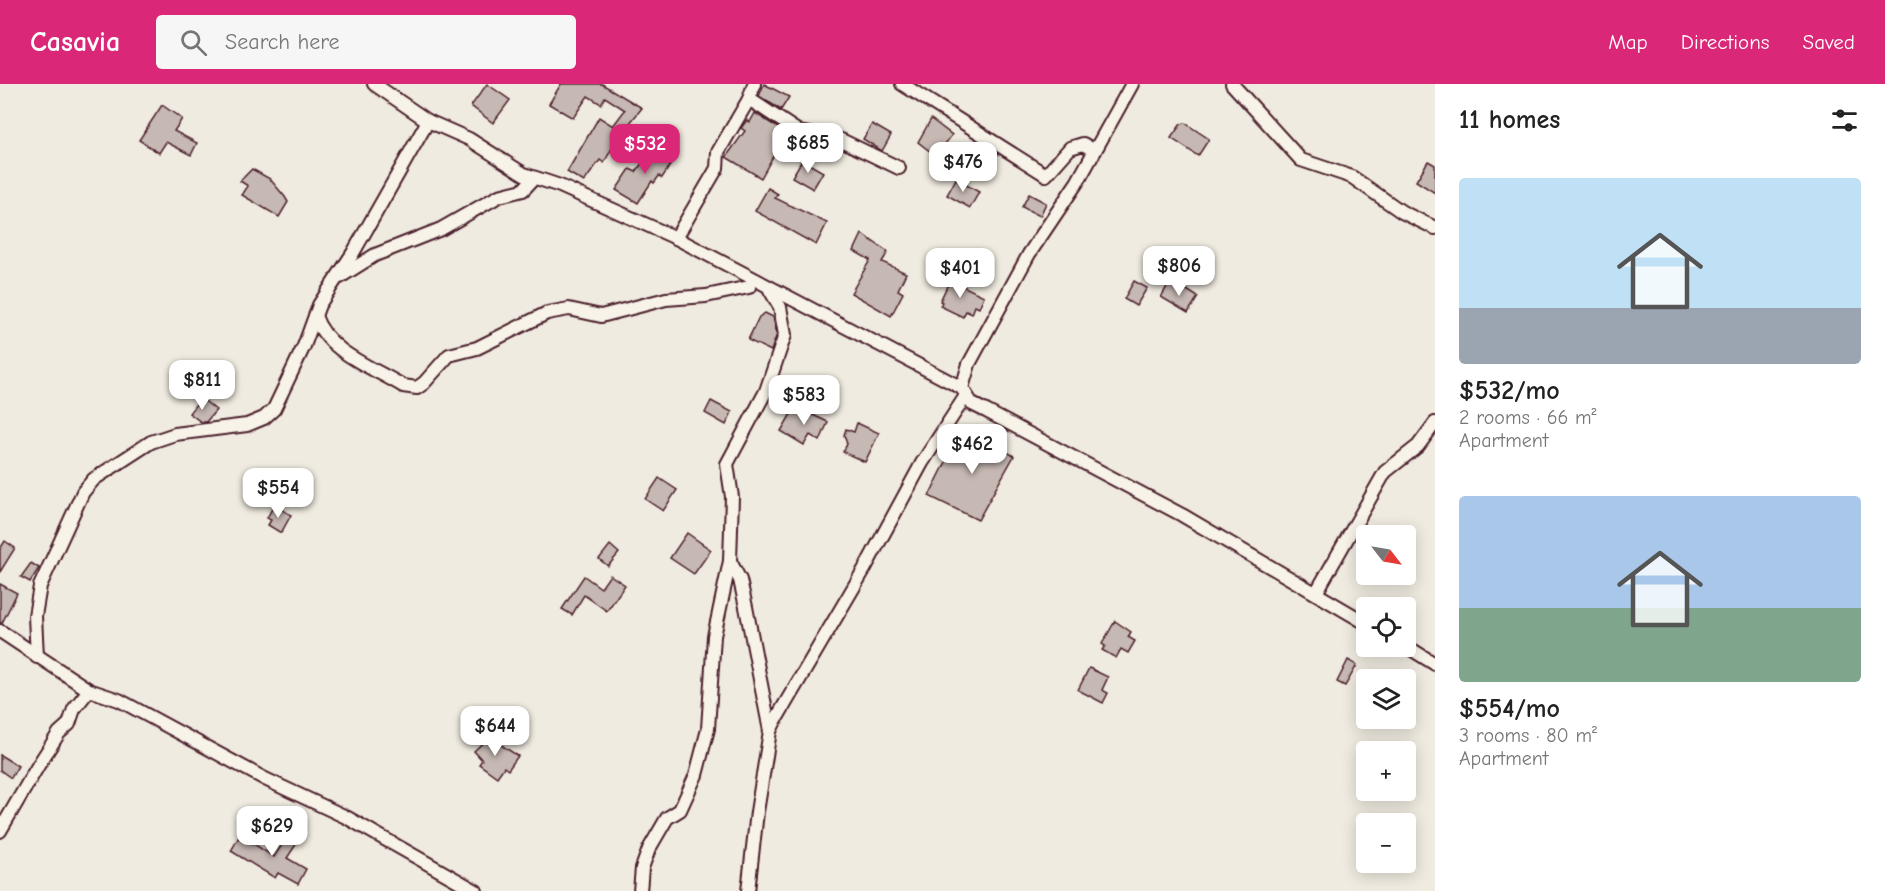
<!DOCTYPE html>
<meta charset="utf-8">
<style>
:root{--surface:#fff;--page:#f6f6f6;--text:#222;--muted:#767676;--accent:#db2777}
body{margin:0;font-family:"Comic Neue",sans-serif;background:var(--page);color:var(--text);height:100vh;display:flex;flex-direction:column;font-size:22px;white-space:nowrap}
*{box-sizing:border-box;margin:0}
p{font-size:20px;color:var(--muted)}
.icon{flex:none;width:33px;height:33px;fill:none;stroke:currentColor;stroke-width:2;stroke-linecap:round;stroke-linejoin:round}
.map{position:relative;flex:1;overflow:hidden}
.details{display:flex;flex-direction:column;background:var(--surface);width:450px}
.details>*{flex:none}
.needle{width:39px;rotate:121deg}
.buttons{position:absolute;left:1356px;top:441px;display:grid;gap:12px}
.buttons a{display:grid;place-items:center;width:60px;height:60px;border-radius:6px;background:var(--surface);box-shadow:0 3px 15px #0003;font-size:30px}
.price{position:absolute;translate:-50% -51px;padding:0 14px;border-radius:12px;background:#fff;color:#222;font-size:20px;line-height:39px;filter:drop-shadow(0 2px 3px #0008)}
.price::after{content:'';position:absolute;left:50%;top:36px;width:18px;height:14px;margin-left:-9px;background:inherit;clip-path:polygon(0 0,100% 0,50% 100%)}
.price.active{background:var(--accent);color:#fff}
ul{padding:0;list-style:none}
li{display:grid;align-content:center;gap:12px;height:318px;padding:0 24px}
li span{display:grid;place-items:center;height:186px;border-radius:6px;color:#555}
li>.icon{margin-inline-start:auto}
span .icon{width:108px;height:108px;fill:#fffc;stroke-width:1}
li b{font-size:26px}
h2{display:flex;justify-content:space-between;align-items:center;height:72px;padding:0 24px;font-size:26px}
header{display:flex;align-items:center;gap:36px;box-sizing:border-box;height:84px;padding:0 30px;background:var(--accent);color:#fff}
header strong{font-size:28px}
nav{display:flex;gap:33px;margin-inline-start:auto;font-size:21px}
.search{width:420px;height:54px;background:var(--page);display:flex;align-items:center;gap:15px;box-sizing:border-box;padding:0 21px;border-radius:6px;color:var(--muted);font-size:22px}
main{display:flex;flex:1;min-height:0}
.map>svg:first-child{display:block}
.building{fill:#c6b8b3;stroke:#4a1f2b;stroke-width:1.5}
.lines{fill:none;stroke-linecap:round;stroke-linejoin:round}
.street-casing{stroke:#4a1f2b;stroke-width:16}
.street{stroke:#f7f3e8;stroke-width:12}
</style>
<header>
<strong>Casavia</strong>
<div class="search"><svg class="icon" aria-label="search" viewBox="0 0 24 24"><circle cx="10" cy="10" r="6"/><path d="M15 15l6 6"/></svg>Search here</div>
<nav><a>Map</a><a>Directions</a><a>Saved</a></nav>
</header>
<main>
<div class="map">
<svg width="1435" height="807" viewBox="0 0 1435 807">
<rect width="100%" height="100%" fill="#f0ebe0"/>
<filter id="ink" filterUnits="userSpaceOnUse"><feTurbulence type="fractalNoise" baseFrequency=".0167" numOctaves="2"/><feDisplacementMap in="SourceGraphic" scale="12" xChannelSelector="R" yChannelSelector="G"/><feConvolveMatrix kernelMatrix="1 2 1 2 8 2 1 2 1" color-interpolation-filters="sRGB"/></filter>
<g filter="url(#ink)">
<g class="building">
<polygon points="487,0 510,16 493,39 471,22"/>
<polygon points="561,0 602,0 642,24 617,55 604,79 600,76 584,98 567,88 599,33 613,42 625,26 605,13 601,20 588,12 573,34 549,20"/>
<polygon points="764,0 789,13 781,26 759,12"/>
<polygon points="162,21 182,35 174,47 197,59 191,71 166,58 159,69 139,56"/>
<polygon points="755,29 786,49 761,94 726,73 745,47 741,44 747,36 750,38"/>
<polygon points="931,35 952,51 936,72 918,58"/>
<polygon points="1185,39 1209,55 1198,72 1171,54 1181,40"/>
<polygon points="872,40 891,51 882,67 863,55"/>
<polygon points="653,63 673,77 662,94 659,92 654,99 652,97 638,119 616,106 630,85 636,88"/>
<polygon points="802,76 823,88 813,105 792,93"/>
<polygon points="1428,77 1435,81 1435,109 1416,97"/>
<polygon points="252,85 270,95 285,113 288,118 279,133 242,111 248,102 240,97"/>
<polygon points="956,95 979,108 970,124 947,111"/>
<polygon points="768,104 778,110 775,114 827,139 816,161 755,127"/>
<polygon points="1029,110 1046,119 1040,132 1022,123"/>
<polygon points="862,150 888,168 882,178 906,189 898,206 903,209 891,232 851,209 870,176 854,167"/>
<polygon points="950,196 984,212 979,224 975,222 972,230 966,227 963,233 940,222 942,218 940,217"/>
<polygon points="1171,196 1198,213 1188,229 1161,213"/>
<polygon points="1134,197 1147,204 1136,222 1124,215"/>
<polygon points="765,229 773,233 777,250 771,267 748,256 759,233"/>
<polygon points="201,314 216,326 206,338 201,338 189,329"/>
<polygon points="711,317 732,328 726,341 705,329"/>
<polygon points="795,323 828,338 820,357 810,351 804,361 781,347"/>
<polygon points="857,339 879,349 865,378 843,368 847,360 844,351 846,345 854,348"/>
<polygon points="968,345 1014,372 978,436 929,412 949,372 952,374"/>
<polygon points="659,394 677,406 663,427 645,415"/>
<polygon points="274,421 291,431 281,449 268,441 271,436 267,434"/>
<polygon points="687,449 711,466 694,490 670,474"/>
<polygon points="5,457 15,464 0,488 0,465"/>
<polygon points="610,461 619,469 608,482 599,475"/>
<polygon points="31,479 39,484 30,498 21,493"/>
<polygon points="610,491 625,501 607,527 584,511 572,531 562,525 584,492 601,504"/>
<polygon points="0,500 17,509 2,539 0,539"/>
<polygon points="1115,537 1131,548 1128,553 1135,557 1128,569 1121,565 1116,574 1102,566 1105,562 1102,560"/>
<polygon points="1348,576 1357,581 1345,602 1337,598"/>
<polygon points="1089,584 1108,593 1102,606 1108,609 1103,619 1078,606"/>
<polygon points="489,653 518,672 508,686 504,683 497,693 479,680 482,676 474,667"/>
<polygon points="0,671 18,682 11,694 0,686"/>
<polygon points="293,744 303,750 287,774 306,785 298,800 278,789 275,794 231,767 240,751 274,773"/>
</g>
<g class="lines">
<g class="street-casing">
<g id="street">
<polyline points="374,0 428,37 469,55 524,90 560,102 676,154 962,304"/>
<polyline points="754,0 749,15 799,48 841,56 899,84"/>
<polyline points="902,0 1046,91 1070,64 1083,60 1095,67"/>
<polyline points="1132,0 1078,97 1029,170 969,280 962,304 972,320 986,327 1182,431 1366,539"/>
<polyline points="1232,0 1301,76 1352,93 1402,128 1435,144"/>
<polyline points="676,154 717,84 718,68 749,15"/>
<polyline points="340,193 375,171 441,145 499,112 523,106 534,94"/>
<path d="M315,232C327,268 372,283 403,302L417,304L424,299L449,271L477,264L547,229L569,225L601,232L666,215L706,212L749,203"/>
<polyline points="730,477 740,496 746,523 770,647"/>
<polyline points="1316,509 1385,388 1418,362 1435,339"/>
<polyline points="0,547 89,606 119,616 265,695 346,733 476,807"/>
<polyline points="1406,562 1435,580"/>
<polyline points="37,573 35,532 40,502 83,408 94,395 151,358 175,350 247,341 264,334 274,325 304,262 319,221 353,169 428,37"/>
<polyline points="0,747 39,680 59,649 69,640 74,625 89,606"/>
<polyline points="640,807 642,784 649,765 667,734 680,726 696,691 708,645 714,552 730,477 732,413 727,380 766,307 785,251 780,223 770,206"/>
<polyline points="748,807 757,728 770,647 775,637 865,484 922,379 965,313"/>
</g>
</g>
<use href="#street" class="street"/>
</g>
</g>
</svg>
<div class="buttons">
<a><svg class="needle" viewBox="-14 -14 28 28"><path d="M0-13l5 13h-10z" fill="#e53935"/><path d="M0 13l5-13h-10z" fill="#767676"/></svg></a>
<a><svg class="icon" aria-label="locate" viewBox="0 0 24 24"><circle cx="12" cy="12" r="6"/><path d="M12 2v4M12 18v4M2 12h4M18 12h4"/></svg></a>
<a><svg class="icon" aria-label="layers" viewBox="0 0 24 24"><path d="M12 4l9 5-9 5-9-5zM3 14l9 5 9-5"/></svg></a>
<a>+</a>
<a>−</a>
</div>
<b class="price" style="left:808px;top:90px">$685</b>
<b class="price active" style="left:645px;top:91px">$532</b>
<b class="price" style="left:963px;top:109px">$476</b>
<b class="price" style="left:1179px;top:213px">$806</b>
<b class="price" style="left:960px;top:215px">$401</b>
<b class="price" style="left:202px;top:327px">$811</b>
<b class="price" style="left:804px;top:342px">$583</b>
<b class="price" style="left:972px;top:391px">$462</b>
<b class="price" style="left:278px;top:435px">$554</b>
<b class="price" style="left:495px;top:673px">$644</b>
<b class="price" style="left:272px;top:773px">$629</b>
</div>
<section class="details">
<h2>11 homes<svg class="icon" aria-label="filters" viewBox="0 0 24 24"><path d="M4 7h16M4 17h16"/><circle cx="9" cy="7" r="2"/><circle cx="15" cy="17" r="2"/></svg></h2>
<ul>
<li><span style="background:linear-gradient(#bfe0f5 70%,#9aa5b1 0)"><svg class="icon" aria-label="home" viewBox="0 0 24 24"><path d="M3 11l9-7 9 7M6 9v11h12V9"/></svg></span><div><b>$532/mo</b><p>2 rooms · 66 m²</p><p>Apartment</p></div></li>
<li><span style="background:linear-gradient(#a9c7e8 60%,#7fa58c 0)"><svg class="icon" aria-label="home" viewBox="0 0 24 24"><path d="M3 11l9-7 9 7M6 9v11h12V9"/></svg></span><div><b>$554/mo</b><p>3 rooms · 80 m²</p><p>Apartment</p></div></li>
</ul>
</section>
</main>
